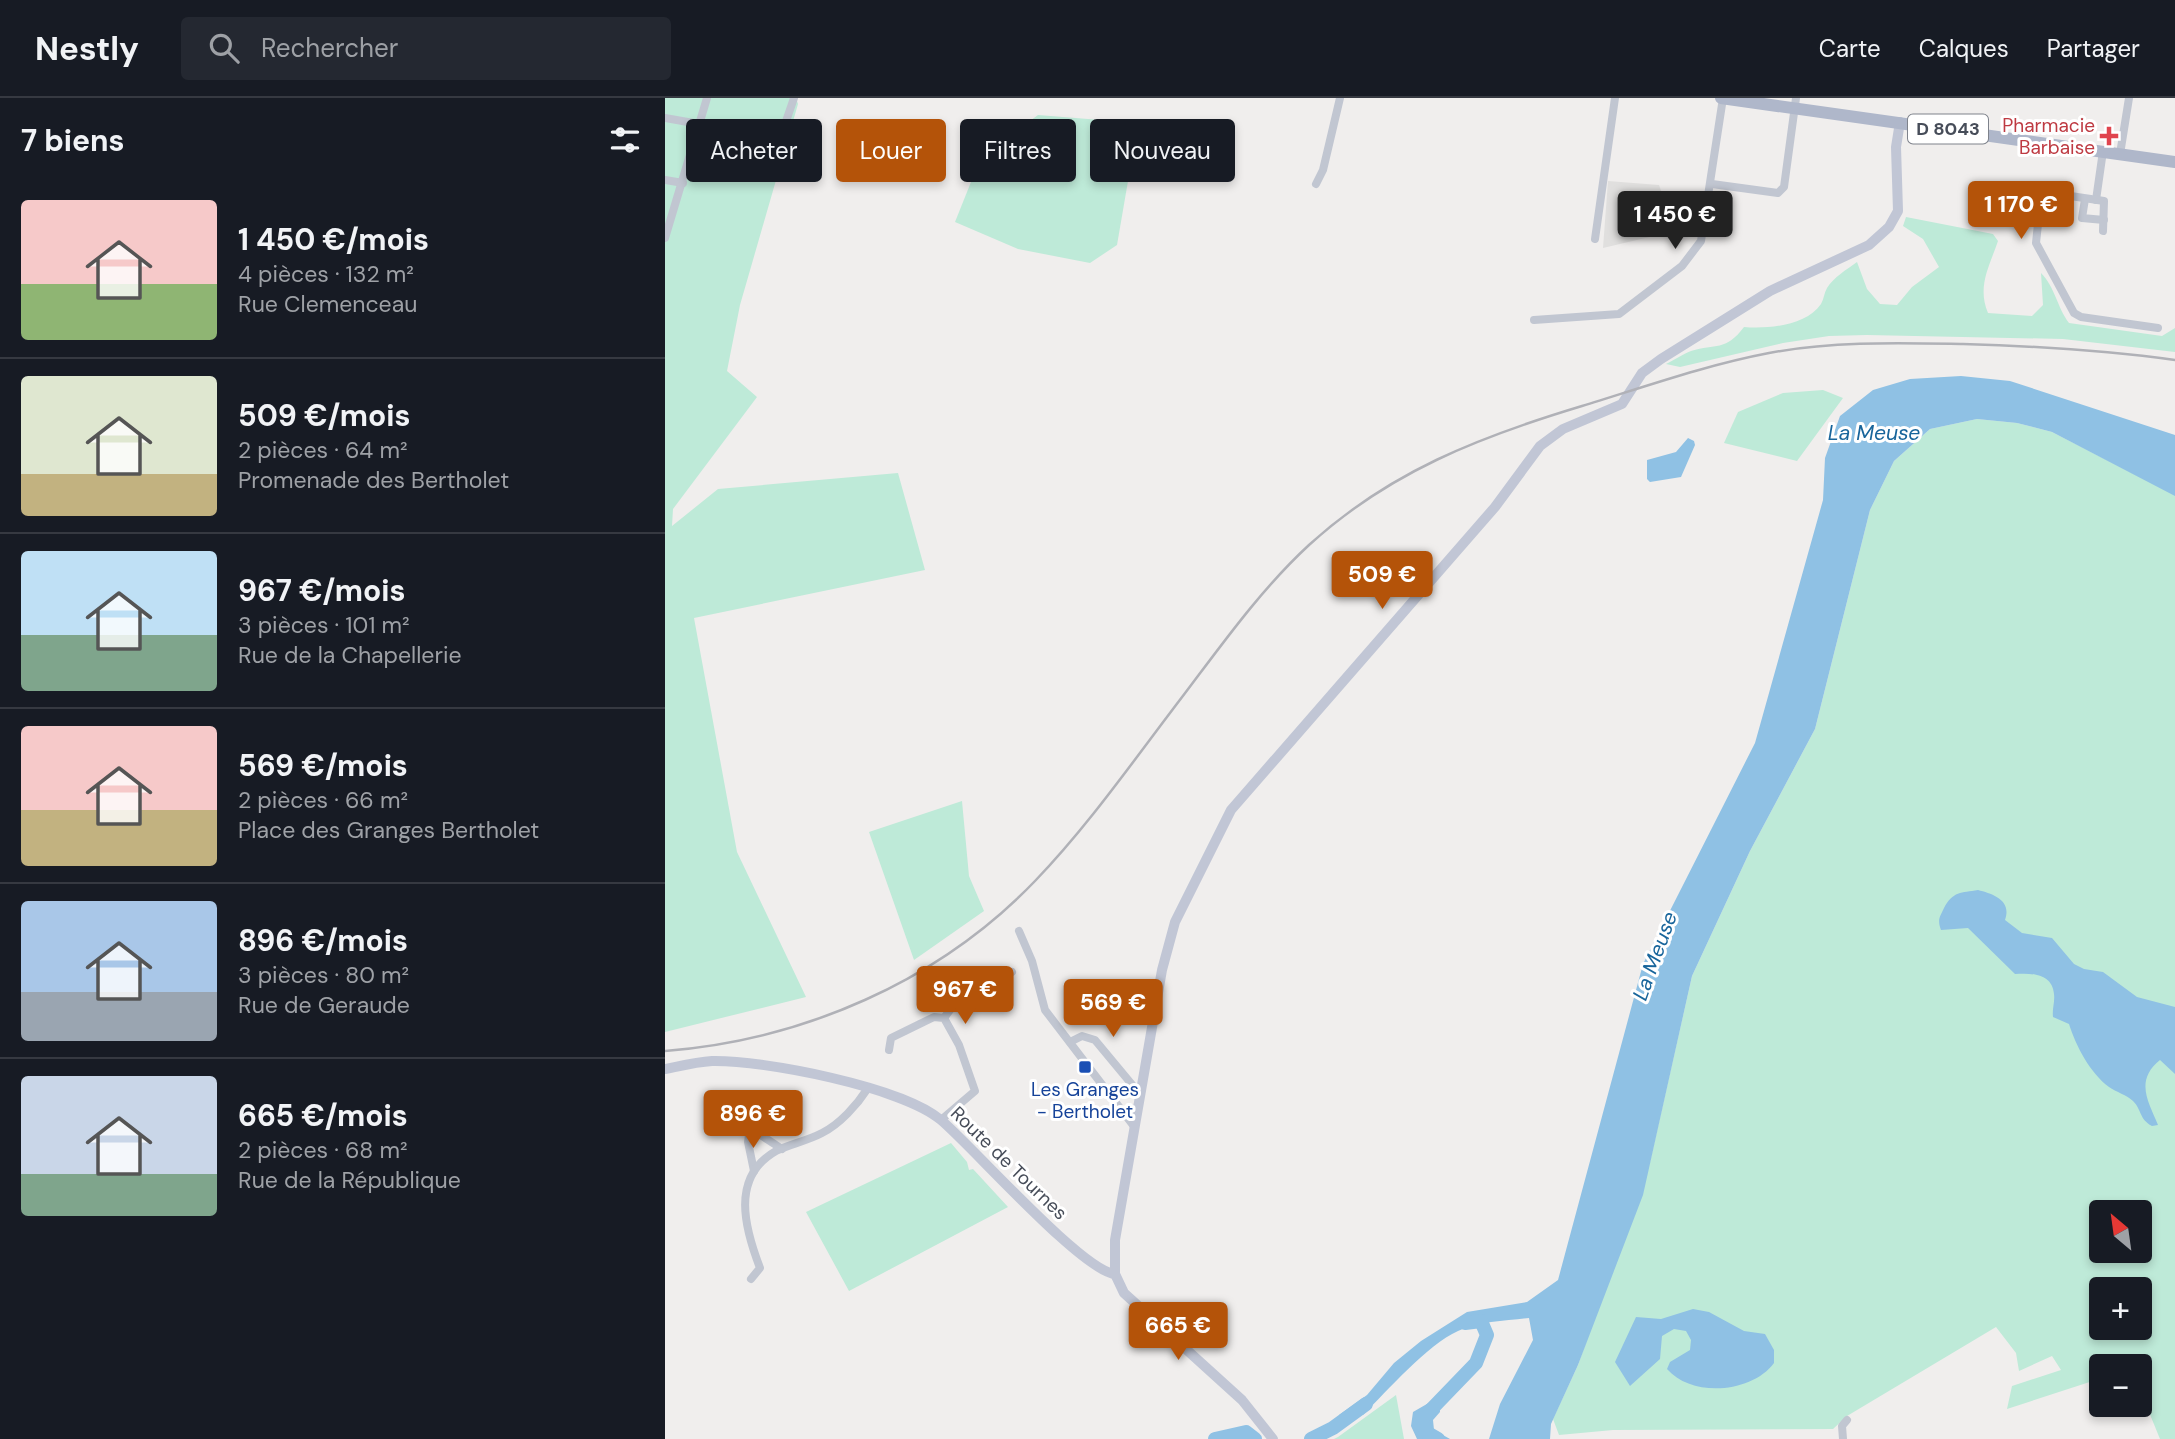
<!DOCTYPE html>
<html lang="fr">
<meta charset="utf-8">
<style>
:root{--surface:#171b24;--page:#242831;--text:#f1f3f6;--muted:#9ea1a6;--line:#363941;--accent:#b45309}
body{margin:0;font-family:"DM Sans",sans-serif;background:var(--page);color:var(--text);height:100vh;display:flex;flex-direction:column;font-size:26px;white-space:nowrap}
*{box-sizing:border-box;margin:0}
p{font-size:23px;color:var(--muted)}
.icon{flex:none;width:38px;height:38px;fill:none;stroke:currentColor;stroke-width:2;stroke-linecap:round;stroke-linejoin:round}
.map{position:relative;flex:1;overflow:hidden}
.side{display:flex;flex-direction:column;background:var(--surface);width:665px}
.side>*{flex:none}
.guide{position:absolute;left:21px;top:21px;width:665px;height:63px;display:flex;gap:14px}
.needle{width:46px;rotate:331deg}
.fabs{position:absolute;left:1424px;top:1102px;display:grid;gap:14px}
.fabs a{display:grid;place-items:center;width:63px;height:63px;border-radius:7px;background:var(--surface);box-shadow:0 4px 10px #0003;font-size:35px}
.price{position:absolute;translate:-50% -60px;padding:0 16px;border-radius:7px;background:var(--accent);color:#fff;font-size:23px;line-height:46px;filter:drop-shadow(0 2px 4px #0008)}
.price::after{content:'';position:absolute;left:50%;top:42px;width:21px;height:16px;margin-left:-10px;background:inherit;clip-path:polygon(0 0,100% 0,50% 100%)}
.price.current{background:#222;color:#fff}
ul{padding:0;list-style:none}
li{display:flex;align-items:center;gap:21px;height:175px;padding:0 21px}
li+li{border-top:2px solid var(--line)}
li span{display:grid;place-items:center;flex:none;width:196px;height:140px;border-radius:7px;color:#555}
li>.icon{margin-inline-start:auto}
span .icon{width:84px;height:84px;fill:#fffc;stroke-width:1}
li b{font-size:30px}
h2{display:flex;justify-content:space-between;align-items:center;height:84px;padding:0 21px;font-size:30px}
.pill{padding:0 24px;border-radius:7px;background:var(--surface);box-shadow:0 4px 10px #0003;font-size:24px;line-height:63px}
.pill.current{background:var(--accent);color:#fff}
header{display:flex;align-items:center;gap:42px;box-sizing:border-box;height:98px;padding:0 35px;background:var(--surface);border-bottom:2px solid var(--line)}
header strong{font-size:33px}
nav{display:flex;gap:38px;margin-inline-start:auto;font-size:24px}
.search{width:490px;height:63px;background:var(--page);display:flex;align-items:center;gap:18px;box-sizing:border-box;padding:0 24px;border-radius:7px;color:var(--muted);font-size:26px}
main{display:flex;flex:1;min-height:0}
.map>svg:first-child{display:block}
.education{fill:#e0dfde}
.green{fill:#beead8;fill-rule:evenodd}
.water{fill:#8fc1e4}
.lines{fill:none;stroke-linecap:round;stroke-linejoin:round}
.river{stroke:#8fc1e4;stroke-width:14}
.street{stroke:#c1c6d1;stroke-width:8}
.secondary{stroke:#c1c6d5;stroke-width:10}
.primary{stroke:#afb7ca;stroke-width:12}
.rail{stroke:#b0b1b7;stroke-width:2.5}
.health-dot{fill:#e0444e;stroke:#fff;stroke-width:2.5}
.transit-dot{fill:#1a4fb4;stroke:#fff;stroke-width:2.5}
.labels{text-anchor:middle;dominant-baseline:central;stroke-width:6;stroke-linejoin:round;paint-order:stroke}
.shield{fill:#fff;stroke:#7e828b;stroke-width:2}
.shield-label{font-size:18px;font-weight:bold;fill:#474d59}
.health-label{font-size:19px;fill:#be3a42;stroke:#fff;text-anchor:end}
.transit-label{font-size:19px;fill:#164399;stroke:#fff}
.street-label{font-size:19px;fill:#474d59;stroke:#fff}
.water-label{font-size:21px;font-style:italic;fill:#18659b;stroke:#fff}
</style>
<header>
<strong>Nestly</strong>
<div class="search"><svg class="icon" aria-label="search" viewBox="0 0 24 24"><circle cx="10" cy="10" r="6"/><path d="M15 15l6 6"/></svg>Rechercher</div>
<nav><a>Carte</a><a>Calques</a><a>Partager</a></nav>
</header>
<main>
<section class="side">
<h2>7 biens<svg class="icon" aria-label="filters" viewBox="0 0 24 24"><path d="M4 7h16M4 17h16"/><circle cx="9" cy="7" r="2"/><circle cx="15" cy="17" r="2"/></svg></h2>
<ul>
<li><span style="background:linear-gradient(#f6c9c9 60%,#8fb573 0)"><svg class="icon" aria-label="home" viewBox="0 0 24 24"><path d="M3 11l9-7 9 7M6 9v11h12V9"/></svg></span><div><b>1 450 €/mois</b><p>4 pièces · 132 m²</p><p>Rue Clemenceau</p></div></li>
<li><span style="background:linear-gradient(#dfe7d0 70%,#c2b280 0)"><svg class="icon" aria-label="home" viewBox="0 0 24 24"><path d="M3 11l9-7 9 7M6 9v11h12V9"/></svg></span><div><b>509 €/mois</b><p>2 pièces · 64 m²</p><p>Promenade des Bertholet</p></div></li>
<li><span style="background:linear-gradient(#bfe0f5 60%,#7fa58c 0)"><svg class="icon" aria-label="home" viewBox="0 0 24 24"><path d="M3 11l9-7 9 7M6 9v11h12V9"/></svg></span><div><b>967 €/mois</b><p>3 pièces · 101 m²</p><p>Rue de la Chapellerie</p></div></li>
<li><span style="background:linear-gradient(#f6c9c9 60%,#c2b280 0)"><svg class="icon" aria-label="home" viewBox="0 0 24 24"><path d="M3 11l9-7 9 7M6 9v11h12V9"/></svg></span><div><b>569 €/mois</b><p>2 pièces · 66 m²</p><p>Place des Granges Bertholet</p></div></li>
<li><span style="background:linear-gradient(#a9c7e8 65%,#9aa5b1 0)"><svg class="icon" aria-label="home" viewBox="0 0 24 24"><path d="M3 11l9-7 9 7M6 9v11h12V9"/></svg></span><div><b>896 €/mois</b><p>3 pièces · 80 m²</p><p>Rue de Geraude</p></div></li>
<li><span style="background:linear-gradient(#c9d6e8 70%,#7fa58c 0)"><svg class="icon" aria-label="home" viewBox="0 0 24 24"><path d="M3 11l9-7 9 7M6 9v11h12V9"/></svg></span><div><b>665 €/mois</b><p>2 pièces · 68 m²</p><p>Rue de la République</p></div></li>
</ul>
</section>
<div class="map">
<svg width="1510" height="1341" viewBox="0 0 1510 1341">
<rect width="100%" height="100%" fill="#f0eeed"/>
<polygon class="education" points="943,83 994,87 1010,133 938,150"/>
<g class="green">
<polygon points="0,0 131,0 133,6 75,207 62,273 92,299 8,411 7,428 53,391 233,375 260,472 29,520 72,754 141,899 0,934"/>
<polygon points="373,17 473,25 452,147 425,165 353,151 290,124 316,59"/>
<path d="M1241,119L1328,136L1333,143C1324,169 1312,189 1323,215L1367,218L1378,207L1376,175C1390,189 1392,209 1404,225L1497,238L1510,230V254L1398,241L1202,237L1164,238L1118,245L1015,269L1001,266C1009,262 1018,256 1026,253C1051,245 1060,254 1079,229C1102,231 1141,228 1156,206C1159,201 1159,195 1162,190C1169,179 1181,172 1192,164L1202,191L1215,206L1232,207L1247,189L1274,169L1258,141L1238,128Z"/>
<polygon points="1158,292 1178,300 1132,363 1059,345 1073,314 1118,295"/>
<path d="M1312,321L1352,325L1387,334L1510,397V1341H1495L1475,1292V1269H1437V1280L1342,1311L1347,1288L1396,1272L1387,1258L1354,1273L1351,1255L1331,1229L1182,1318L1168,1331L948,1332L894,1337L888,1321L913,1267L985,1064L1027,878L1085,753L1150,631L1205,412L1229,363L1265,331ZM1437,1115H1475V1153H1437ZM1437,1192H1475V1230H1437Z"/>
<polygon points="297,703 304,778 319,813 249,862 204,734"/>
<polygon points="286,1045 302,1064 304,1072 308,1071 343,1109 184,1193 141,1114"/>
<polygon points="731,1297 739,1341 669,1341 673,1339"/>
</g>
<g class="water">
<path d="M1296,278L1345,283L1510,337V398L1387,334L1352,325L1312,321L1265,331L1229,363L1205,412L1150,631L1085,753L1027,878L978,1097L913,1267L886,1326L885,1341H824L835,1306L868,1242L864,1220C841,1223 814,1223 793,1233C762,1247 723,1292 698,1317H674L702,1297L729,1265L756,1243L802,1214L862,1204L893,1182L978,866L1090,645L1158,402L1160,360L1175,318L1208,292L1245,281Z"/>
<polygon points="1023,340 1029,343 1030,347 1016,379 985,384 982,381 982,362 1011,354"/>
<path d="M1313,792C1328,796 1347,802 1340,822L1357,835L1387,840L1409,866L1419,871L1438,874L1472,899L1510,909V976L1495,962C1469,983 1484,1004 1493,1027L1487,1028C1474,1021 1477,1012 1468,1003C1462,997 1451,994 1444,989C1425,975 1411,948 1404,926L1388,919C1387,911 1390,904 1389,896C1387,875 1366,875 1350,876L1303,830L1276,832C1272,821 1275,819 1279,810C1288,793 1296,795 1313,792Z"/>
<path d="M1028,1211L1044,1214L1079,1233L1100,1236L1109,1252V1265C1087,1295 1027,1300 1002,1271L1005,1264L1025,1252L1026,1242L1021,1233L1009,1231L997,1238L995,1261L965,1288L950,1264L971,1219L996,1221Z"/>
<polygon points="774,1299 775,1314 768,1322 769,1332 785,1341 752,1341 746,1328 748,1314"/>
</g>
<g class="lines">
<g class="river">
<polyline points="550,1341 581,1334 590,1341"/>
<polyline points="646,1341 668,1330 701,1306"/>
<polyline points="773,1341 761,1334 757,1321 811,1265 822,1237 816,1223 800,1225"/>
</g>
<g class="street">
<polyline points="0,20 34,26"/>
<polyline points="118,32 129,0"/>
<polyline points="1455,56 1464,0"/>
<polyline points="0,82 18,85"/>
<polyline points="651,86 658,72 675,0"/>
<polyline points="1047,86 1113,95 1119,89 1131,0"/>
<polyline points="1420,101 1417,120 1439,122"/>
<polyline points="1431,102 1438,53"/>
<polyline points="1438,133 1439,103 1379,94 1376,97 1371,145 1409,215 1416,219 1493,230"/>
<polyline points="0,140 42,0"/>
<polyline points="930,141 950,0"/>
<polyline points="869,222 954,216 1017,168 1036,143 1058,0"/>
<polyline points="354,833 367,863 380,912 468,1027"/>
<polyline points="279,920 288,908 347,874"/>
<polyline points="405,944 417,938 430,942 474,995"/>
<polyline points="224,952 226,940 269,919 279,920 294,947 310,993 276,1022"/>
<polyline points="85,1030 84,1018 99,1009"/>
<polyline points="89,1073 83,1044 85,1030 117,1051"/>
<path d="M86,1181L95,1170C80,1131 65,1079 111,1053C125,1046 142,1043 157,1035C175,1026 192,1007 203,990"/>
<polyline points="1178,1341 1177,1328 1182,1322"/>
</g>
<g class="secondary">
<path d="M0,971C15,968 31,964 47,963C99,962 237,989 276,1022C308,1049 417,1173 450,1176"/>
<polyline points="608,1341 577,1302 459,1195 450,1176 450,1142 497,872 510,824 566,712 830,409 875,348 898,331 957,306 977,275 996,261 1105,193 1204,147 1224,129 1233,113 1231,49 1235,24"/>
</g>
<polyline class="primary" points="1056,0 1510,64"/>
<path class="rail" d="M0,953C138,942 273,884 370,783C421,730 464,669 508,611C551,555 592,495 644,447C724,374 814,339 917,308C979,289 1041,267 1104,255C1168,243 1234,245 1298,246C1370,248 1439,252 1510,262"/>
</g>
<path class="health-dot" d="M1440.5 27.5h7v7h7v7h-7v7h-7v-7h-7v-7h7z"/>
<rect class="transit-dot" x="413" y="962" width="14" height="14" rx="3.5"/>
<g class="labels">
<rect class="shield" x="1243" y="16.5" width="80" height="29" rx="5"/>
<g class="shield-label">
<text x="1283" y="31">D 8043</text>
</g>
<g class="health-label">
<text x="1430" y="27">Pharmacie<tspan x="1430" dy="22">Barbaise</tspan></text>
</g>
<g class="transit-label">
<text x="420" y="991">Les Granges<tspan x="420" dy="22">- Bertholet</tspan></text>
</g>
<g class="street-label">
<text transform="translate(344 1065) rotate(44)">Route de Tournes</text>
</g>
<g class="water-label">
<text x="1209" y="335">La Meuse</text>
<text transform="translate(990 858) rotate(-70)">La Meuse</text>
</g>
</g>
</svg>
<div class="fabs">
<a><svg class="needle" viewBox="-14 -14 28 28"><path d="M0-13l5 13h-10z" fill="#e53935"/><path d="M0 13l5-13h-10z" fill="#9ea1a6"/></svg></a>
<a>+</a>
<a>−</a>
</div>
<b class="price" style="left:1356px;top:143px">1 170 €</b>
<b class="price current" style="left:1010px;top:153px">1 450 €</b>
<b class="price" style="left:717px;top:513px">509 €</b>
<b class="price" style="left:300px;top:928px">967 €</b>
<b class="price" style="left:448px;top:941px">569 €</b>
<b class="price" style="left:88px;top:1052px">896 €</b>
<b class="price" style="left:513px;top:1264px">665 €</b>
<div class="guide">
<a class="pill">Acheter</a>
<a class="pill current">Louer</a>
<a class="pill">Filtres</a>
<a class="pill">Nouveau</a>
</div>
</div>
</main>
